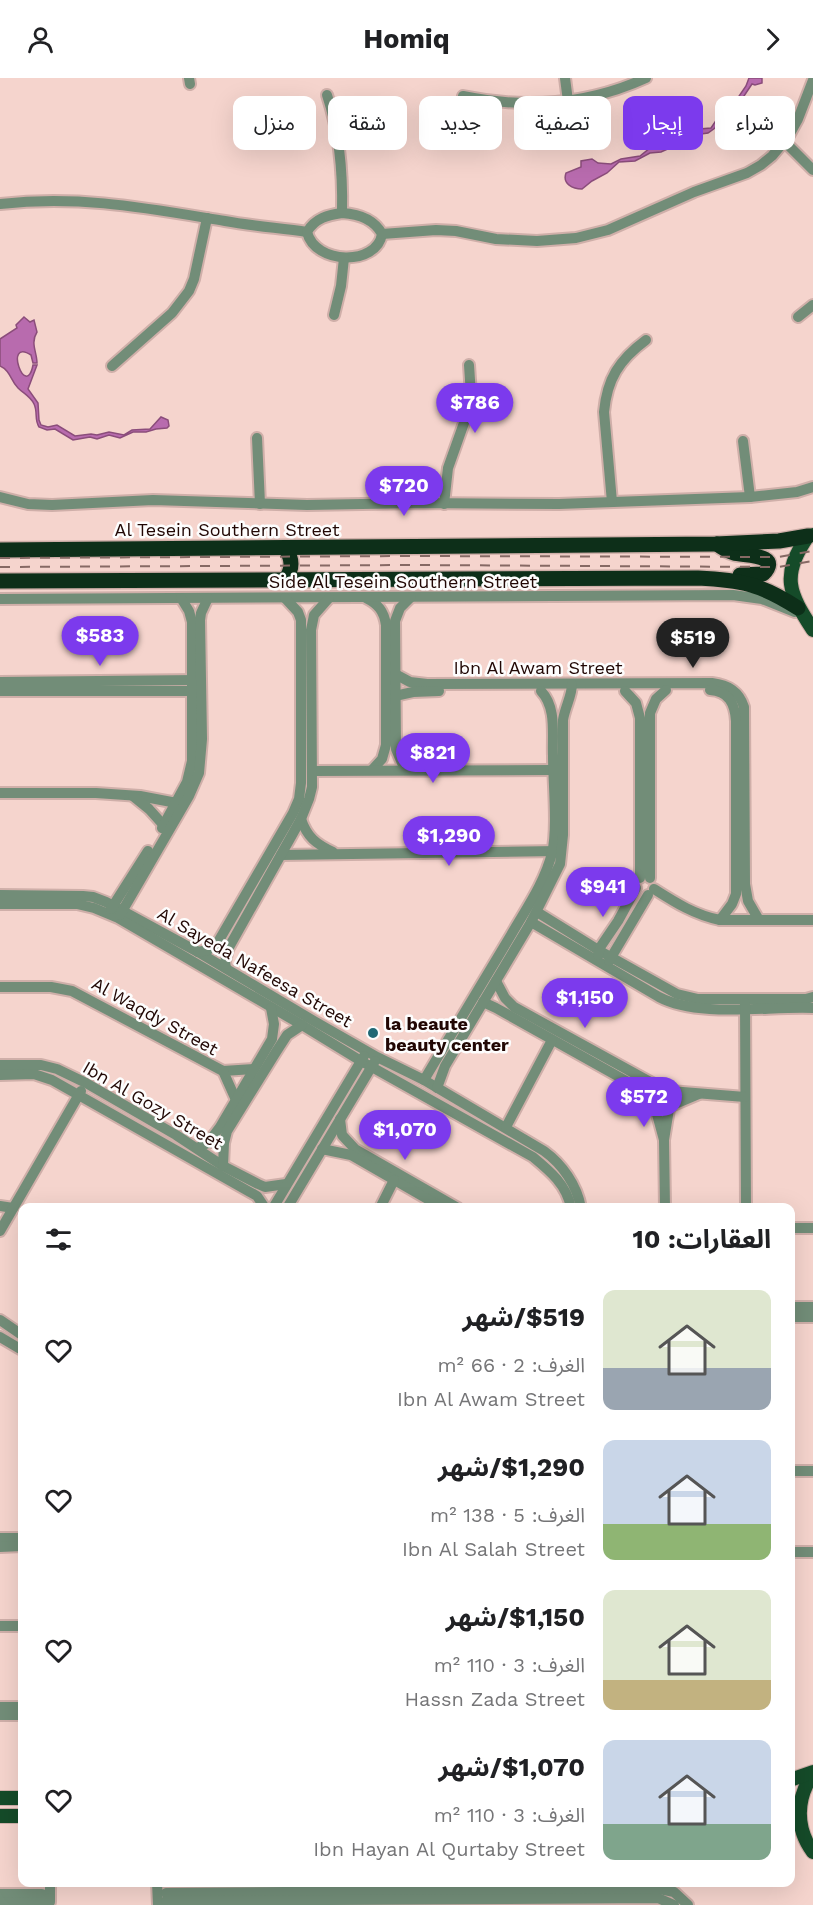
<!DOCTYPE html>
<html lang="ar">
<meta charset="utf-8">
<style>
:root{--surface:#fff;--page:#f6f6f6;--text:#202124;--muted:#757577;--accent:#7c3aed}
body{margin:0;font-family:"Work Sans","Noto Sans Arabic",sans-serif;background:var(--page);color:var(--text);direction:rtl;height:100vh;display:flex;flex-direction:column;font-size:22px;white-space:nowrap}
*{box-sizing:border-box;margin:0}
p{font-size:20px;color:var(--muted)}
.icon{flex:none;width:33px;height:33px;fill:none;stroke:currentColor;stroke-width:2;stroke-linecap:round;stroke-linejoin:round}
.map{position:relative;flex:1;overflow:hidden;direction:ltr}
.details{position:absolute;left:18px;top:1125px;width:777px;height:684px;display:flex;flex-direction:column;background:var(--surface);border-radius:12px;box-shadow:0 6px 24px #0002;direction:rtl}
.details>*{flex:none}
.top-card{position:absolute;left:18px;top:18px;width:777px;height:54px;direction:rtl;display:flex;gap:12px}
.price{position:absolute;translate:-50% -51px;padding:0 14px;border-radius:21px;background:var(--accent);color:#fff;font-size:20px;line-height:39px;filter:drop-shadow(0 2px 3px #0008)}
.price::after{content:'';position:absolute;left:50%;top:36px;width:18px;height:14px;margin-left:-9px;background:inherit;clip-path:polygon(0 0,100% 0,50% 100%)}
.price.selected{background:#222;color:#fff}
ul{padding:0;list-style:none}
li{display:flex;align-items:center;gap:18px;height:150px;padding:0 24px}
li span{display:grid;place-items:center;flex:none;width:168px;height:120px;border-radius:12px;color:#555}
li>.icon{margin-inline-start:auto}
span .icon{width:72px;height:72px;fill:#fffc;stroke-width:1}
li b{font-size:26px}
h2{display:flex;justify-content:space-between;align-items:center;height:72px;padding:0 24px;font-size:26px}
.chip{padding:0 21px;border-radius:12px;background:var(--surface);box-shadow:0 6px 24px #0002;font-size:21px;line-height:54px}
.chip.selected{background:var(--accent);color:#fff}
header{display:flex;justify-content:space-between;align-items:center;height:78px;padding:0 24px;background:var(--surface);font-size:27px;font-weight:700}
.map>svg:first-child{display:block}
.water{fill:#b86bae;stroke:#8b4d7b;stroke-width:1.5}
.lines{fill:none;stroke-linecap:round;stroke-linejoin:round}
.minor-casing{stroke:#cfafa9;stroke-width:14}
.major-casing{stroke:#cfafa9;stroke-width:16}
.highway-casing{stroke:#cfafa9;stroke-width:18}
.minor{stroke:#728d78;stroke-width:10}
.major{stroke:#154b29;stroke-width:14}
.highway{stroke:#0d2f19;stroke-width:15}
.rail{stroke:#866964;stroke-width:2;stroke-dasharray:10 10;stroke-linecap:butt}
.poi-dot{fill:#206875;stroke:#fdfdfd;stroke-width:2}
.labels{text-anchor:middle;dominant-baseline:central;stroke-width:5;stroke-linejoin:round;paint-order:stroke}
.street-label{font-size:18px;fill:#210704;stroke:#fdfdfd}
.poi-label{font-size:18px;font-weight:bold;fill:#210704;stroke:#fdfdfd;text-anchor:start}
</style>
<header><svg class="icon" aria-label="forward" viewBox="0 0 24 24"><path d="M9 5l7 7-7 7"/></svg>Homiq<svg class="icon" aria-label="person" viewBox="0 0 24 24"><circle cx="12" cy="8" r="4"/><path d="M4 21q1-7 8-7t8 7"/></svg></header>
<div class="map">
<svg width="813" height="1827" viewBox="0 0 813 1827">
<rect width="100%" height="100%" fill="#f5d4cd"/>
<g class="water">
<path d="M749,0H762V5L755,7L752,6L736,30L722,39L715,50L708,55L701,56L661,74L650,75L635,83L619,84L607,95L592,103L582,111C573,111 562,106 566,95L581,89V83L592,81L598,85L611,86L621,81L640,78L650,70L664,69L675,62L689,59L699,51L711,50L719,38L727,34L733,27L746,8Z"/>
<path d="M24,239L30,244L34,242L37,254C30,265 37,274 37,285H33L31,277C3,259 26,323 33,287H37L28,311L38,325L39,342L41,347L48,349L57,347L75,358L91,356L97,357L109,354L124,357L132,352L150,351L161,339L168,342L169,348L167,350L156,351L146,354H133L120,360L109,357L97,361L90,359L73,362L55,351L47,352L39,349C34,341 38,334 34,326C30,318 24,316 18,310C10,302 11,293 0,288V261L17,250L16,247Z"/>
</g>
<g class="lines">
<g class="minor-casing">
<g id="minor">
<polyline points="189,0 190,6"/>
<polyline points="565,0 568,23"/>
<path d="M327,17C340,56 343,94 342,135"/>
<path d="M463,18C526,31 587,27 646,0"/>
<polyline points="785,64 813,92"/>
<path d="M0,126C80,117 146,130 225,143C252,148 280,150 307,154"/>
<path d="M342,135C359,136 374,141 382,156C377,188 315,187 307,154C315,140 328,137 342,135Z"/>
<polyline points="382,156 436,152 456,153 496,161 537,163 576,160 608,152 694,114 747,95 761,87 772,78 788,59 798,41 813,2"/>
<polyline points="334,237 341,208 344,180"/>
<polyline points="798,239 813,227"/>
<polyline points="112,288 172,235 189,213 194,201 207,140"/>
<polyline points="257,360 260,426"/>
<polyline points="743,363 750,419"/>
<polyline points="0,419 28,426 52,427 153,422 307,427 417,425 559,426 750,419 797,414 813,409"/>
<path d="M612,424L604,334C607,301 619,282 646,262"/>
<polyline points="444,426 448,390 470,328 471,317 469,287"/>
<path d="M366,520C378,526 384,533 386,547V667L382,681L372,692"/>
<polyline points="0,521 733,517 762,521 795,534"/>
<path d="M395,596L410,604L427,606L712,605C728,607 739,613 744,629L745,806L748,823L759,842"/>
<polyline points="0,604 198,602"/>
<path d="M710,612C729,613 735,626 736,643V816L732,826L720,842"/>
<polyline points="0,613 198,613"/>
<polyline points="625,613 636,625 640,640 640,800"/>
<polyline points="395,618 413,614 439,613"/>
<polyline points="410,692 402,685 396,671 395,543 400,530 411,519"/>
<polyline points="313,693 553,692"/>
<polyline points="0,715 96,715 140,718 182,726"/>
<polyline points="133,718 149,731 167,751"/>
<path d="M301,741C307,759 316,766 333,774"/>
<polyline points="162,750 187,704 192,683 192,544 189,533 181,520"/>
<polyline points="281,777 558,773"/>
<polyline points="650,800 650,635 656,621 666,612"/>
<path d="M654,811C676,825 695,837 720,842H813"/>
<path d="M0,817L83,818L93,819L106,824L198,874L314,943L377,979L424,1002L544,1073C562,1086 577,1107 581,1130"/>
<path d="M0,826H77L94,830L118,840L302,947L361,983L533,1079C550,1093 567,1107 571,1130"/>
<polyline points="111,831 148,773"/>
<polyline points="537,834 600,873 677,916 698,921 806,921 813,919"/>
<polyline points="120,837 189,718 199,695 202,661 200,542 201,535 208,520"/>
<path d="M531,844L659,919C699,940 767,928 813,930"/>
<polyline points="198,874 208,872 218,864 293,735 299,721 301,705 301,542 298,534 285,520"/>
<polyline points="598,877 601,868 618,843 636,810"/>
<polyline points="609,883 648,817"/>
<polyline points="226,890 225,884 228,871 301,741 309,721 312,709 311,552 314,537 329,520"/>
<polyline points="496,903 505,920 514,929 661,1010"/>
<polyline points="0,909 51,909 72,913 223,993 254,991"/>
<polyline points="483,924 496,930 637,1009 644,1014 651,1022"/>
<polyline points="745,925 746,1130"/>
<polyline points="0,987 41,987 57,991 86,1005 176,1057 223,1088 258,1106 265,1109 286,1106"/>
<polyline points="223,993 236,1022"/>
<polyline points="0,997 34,996 52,1002 248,1113 257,1118 265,1130"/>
<path d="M424,1002C453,954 482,906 511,857C526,831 545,804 552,775C558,750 553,705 553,678C552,656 557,630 541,613"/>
<circle cx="663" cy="1021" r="11"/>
<path d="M437,1010L445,988L531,844L560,786L563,757V642C565,629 572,618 572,606"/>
<polyline points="670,1013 745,1019"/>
<polyline points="673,1027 699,1016"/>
<polyline points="655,1029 664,1062"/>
<polyline points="340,1041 342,1057 355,1071 458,1130"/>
<polyline points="506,1049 552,962"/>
<polyline points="197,1070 208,1065 220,1049 272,961 274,946 271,930"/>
<polyline points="322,1071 351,1077 443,1130"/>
<polyline points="223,1088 224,1065 227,1053 276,974 287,957 302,947"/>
<polyline points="0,1128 13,1130"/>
<polyline points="273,1130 364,978"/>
<polyline points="287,1130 375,983"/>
<polyline points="380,1130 394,1102"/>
<polyline points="665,1130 664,1062 669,1031"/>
<polyline points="790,1150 813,1150"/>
<polyline points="0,1153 81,1013"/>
<polyline points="790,1229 813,1229"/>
<polyline points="790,1239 813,1239"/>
<polyline points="0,1242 22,1257"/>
<polyline points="0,1259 22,1272"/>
<polyline points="790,1393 813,1393"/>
<polyline points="0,1460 22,1460"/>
<polyline points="0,1469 22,1468"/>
<polyline points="790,1474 813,1474"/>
<polyline points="0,1548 22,1548"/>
<polyline points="0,1629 22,1629"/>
<polyline points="0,1637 22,1637"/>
<polyline points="157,1804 158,1827"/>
<polyline points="166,1815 660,1811 674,1814 688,1827"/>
<polyline points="0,1816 42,1816 50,1820"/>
<polyline points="166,1823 658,1820 674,1827"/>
<polyline points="50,1824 50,1804"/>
<polyline points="0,1825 42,1824 50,1820"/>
</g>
</g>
<g class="major-casing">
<g id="major">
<path d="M813,457L808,458C780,498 789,515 813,552"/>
<path d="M813,1696C796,1720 795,1750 813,1774"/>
<polyline points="790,1702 813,1694"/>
<polyline points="0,1720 22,1720"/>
<polyline points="0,1738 22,1738"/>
</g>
</g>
<g class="highway-casing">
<g id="highway">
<path d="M717,466C722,470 727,473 734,475C744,478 783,476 763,496L740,497"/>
<path d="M285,470C293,481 293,491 285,502"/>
<polyline points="0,472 716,466 779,463 808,458"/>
<path d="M0,503L698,500C741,502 761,506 798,530"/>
</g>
</g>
<use href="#minor" class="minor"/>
<use href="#major" class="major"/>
<use href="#highway" class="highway"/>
<g class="rail">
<polyline points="0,480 414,478 778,479 813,473"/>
<polyline points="0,489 413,487 778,489 813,483"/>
</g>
</g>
<circle class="poi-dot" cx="373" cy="955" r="6"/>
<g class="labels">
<g class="street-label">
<text x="227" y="451">Al Tesein Southern Street</text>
<text x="403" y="503">Side Al Tesein Southern Street</text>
<text x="538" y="589">Ibn Al Awam Street</text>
<text transform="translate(255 889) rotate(30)">Al Sayeda Nafeesa Street</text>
<text transform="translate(155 938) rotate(29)">Al Waqdy Street</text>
<text transform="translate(153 1027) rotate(30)">Ibn Al Gozy Street</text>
</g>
<g class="poi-label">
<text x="385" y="945">la beaute<tspan x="385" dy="21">beauty center</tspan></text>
</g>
</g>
</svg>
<b class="price" style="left:475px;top:356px">$786</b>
<b class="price" style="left:404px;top:439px">$720</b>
<b class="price" style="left:100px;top:589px">$583</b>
<b class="price selected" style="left:693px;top:591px">$519</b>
<b class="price" style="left:433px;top:706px">$821</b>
<b class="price" style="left:449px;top:789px">$1,290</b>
<b class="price" style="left:603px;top:840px">$941</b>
<b class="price" style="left:585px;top:951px">$1,150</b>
<b class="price" style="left:644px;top:1050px">$572</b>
<b class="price" style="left:405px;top:1083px">$1,070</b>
<div class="top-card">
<a class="chip">شراء</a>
<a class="chip selected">إيجار</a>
<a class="chip">تصفية</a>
<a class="chip">جديد</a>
<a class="chip">شقة</a>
<a class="chip">منزل</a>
</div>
<section class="details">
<h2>العقارات: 10<svg class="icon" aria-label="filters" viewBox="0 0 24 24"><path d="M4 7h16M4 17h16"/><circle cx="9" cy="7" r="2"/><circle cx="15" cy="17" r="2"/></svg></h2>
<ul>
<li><span style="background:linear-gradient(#dfe7d0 65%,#9aa5b1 0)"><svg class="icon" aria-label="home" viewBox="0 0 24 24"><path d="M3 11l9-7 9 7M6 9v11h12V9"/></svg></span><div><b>$519/شهر</b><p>الغرف: 2 · 66 m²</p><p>Ibn Al Awam Street</p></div><svg class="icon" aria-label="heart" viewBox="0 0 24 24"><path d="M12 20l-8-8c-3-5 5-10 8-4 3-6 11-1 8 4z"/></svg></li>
<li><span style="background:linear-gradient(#c9d6e8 70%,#8fb573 0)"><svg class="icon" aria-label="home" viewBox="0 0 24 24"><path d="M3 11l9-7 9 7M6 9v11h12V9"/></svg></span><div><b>$1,290/شهر</b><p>الغرف: 5 · 138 m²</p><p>Ibn Al Salah Street</p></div><svg class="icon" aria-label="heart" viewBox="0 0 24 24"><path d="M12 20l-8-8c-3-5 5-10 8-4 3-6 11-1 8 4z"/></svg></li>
<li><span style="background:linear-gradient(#dfe7d0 75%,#c2b280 0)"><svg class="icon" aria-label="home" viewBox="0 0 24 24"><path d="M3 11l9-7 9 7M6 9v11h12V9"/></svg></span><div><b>$1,150/شهر</b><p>الغرف: 3 · 110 m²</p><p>Hassn Zada Street</p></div><svg class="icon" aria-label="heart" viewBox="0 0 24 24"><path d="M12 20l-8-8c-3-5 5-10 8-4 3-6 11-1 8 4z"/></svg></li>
<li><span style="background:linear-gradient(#c9d6e8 70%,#7fa58c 0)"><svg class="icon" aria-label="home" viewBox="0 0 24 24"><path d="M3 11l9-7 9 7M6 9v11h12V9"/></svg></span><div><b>$1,070/شهر</b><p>الغرف: 3 · 110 m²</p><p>Ibn Hayan Al Qurtaby Street</p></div><svg class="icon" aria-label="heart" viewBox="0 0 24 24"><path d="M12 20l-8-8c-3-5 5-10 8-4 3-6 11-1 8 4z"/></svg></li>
</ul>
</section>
</div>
